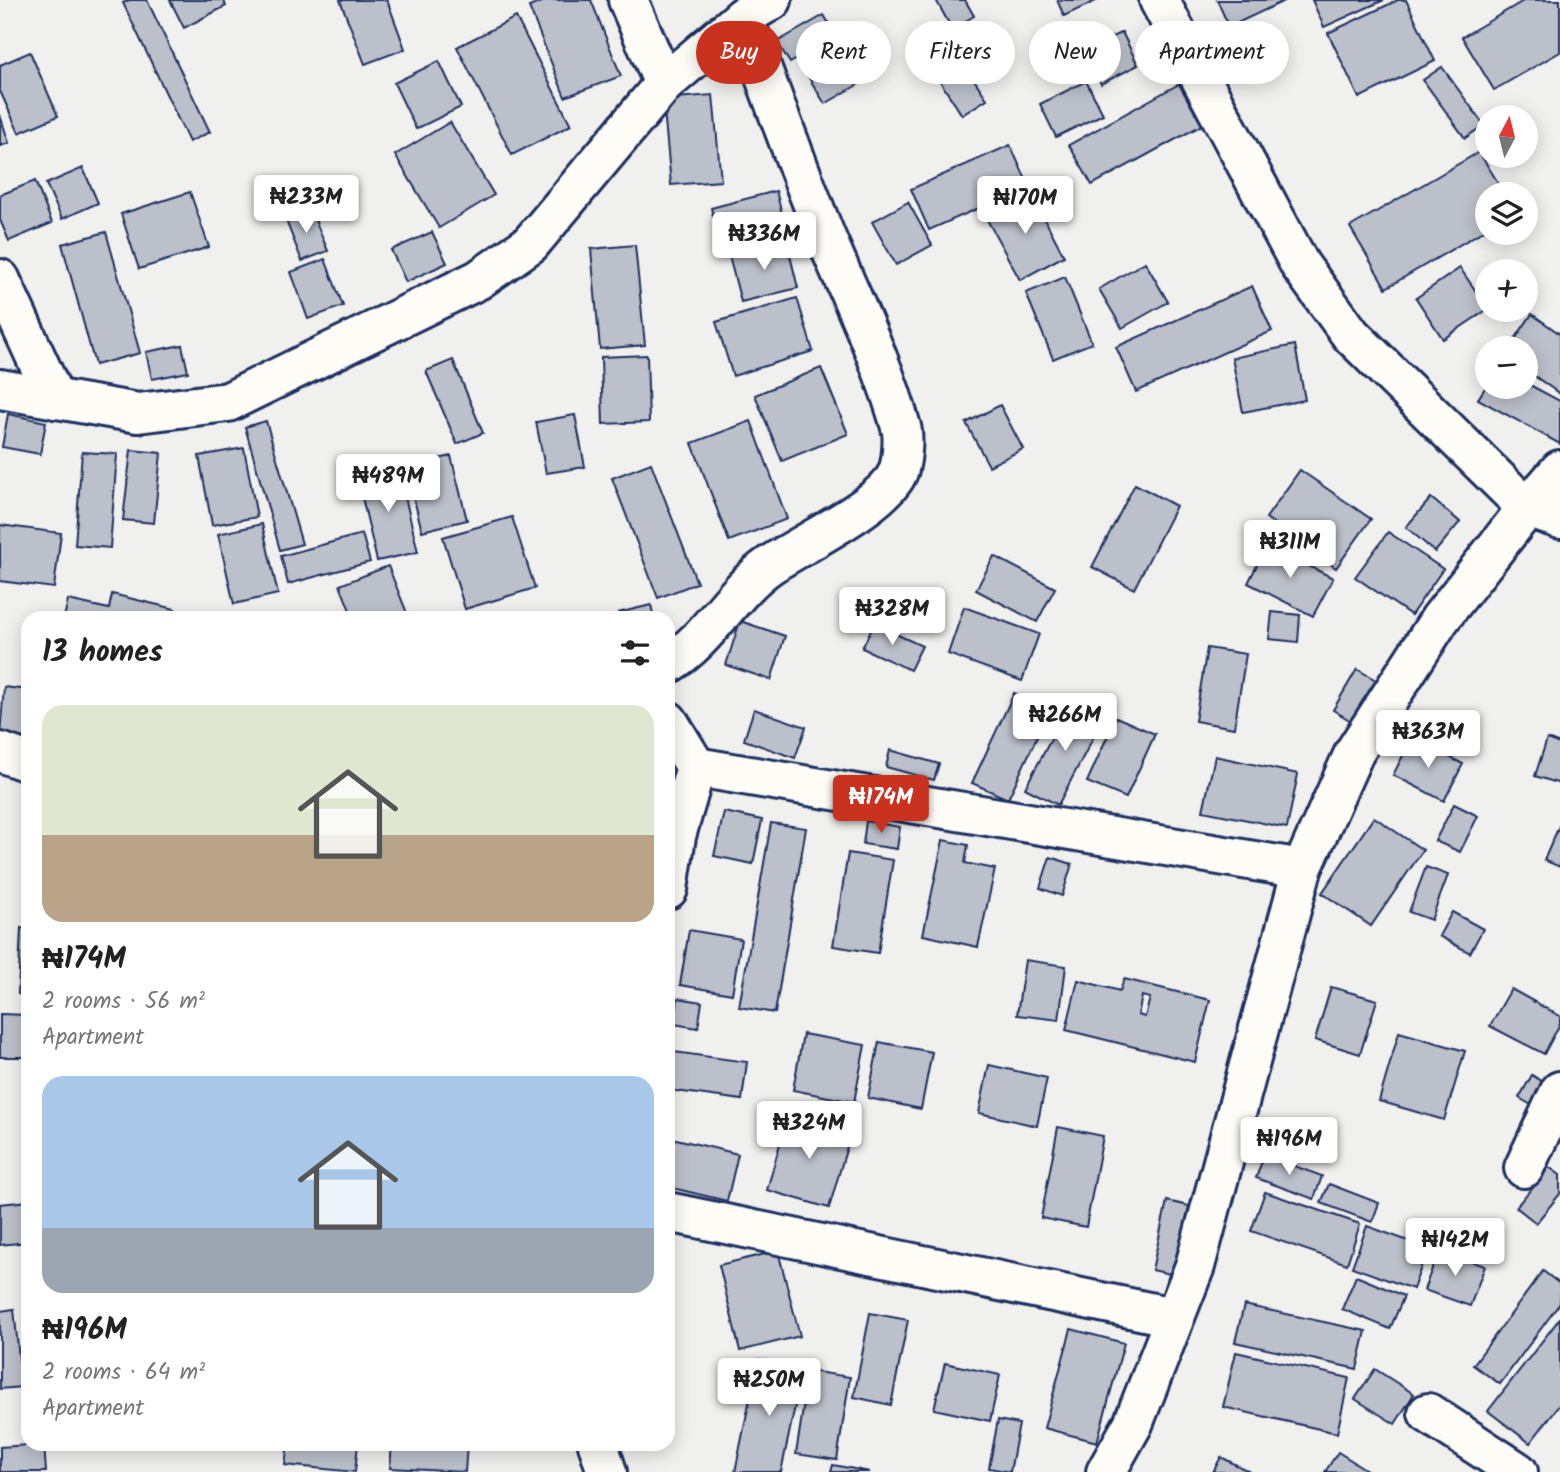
<!DOCTYPE html>
<meta charset="utf-8">
<style>
:root{--surface:#fff;--page:#f2f2f2;--text:#222;--muted:#767676;--accent:#c8321e}
body{margin:0;font-family:Kalam,sans-serif;background:var(--page);color:var(--text);height:100vh;display:flex;flex-direction:column;font-size:26px;white-space:nowrap}
*{box-sizing:border-box;margin:0}
p{font-size:23px;color:var(--muted)}
.icon{flex:none;width:38px;height:38px;fill:none;stroke:currentColor;stroke-width:2;stroke-linecap:round;stroke-linejoin:round}
.map{position:relative;flex:1;overflow:hidden}
.side{position:absolute;left:21px;top:611px;width:654px;height:840px;display:flex;flex-direction:column;background:var(--surface);border-radius:21px;box-shadow:0 4px 18px #0003}
.side>*{flex:none}
.banner{position:absolute;left:696px;top:21px;width:665px;height:63px;display:flex;gap:14px}
.needle{width:46px;rotate:7deg}
.controls{position:absolute;left:1475px;top:105px;display:grid;gap:14px}
.controls a{display:grid;place-items:center;width:63px;height:63px;border-radius:50%;background:var(--surface);box-shadow:0 4px 18px #0003;font-size:35px}
.price{position:absolute;translate:-50% -60px;padding:0 16px;border-radius:7px;background:#fff;color:#222;font-size:23px;line-height:46px;filter:drop-shadow(0 2px 4px #0008)}
.price::after{content:'';position:absolute;left:50%;top:42px;width:21px;height:16px;margin-left:-10px;background:inherit;clip-path:polygon(0 0,100% 0,50% 100%)}
.price.current{background:var(--accent);color:#fff}
ul{padding:0;list-style:none}
li{display:grid;align-content:center;gap:14px;height:371px;padding:0 21px}
li span{display:grid;place-items:center;height:217px;border-radius:21px;color:#555}
li>.icon{margin-inline-start:auto}
span .icon{width:126px;height:126px;fill:#fffc;stroke-width:1}
li b{font-size:30px}
h2{display:flex;justify-content:space-between;align-items:center;height:84px;padding:0 21px;font-size:30px}
.pill{padding:0 24px;border-radius:32px;background:var(--surface);box-shadow:0 4px 18px #0003;font-size:24px;line-height:63px}
.pill.current{background:var(--accent);color:#fff}
.map>svg:first-child{display:block}
.building{fill:#bbc0ca;stroke:#1b2f5e;stroke-width:2;fill-rule:evenodd}
.lines{fill:none;stroke-linecap:round;stroke-linejoin:round}
.minor-casing{stroke:#1b2f5e;stroke-width:44}
.minor{stroke:#fdfcf7;stroke-width:38}
</style>
<div class="map">
<svg width="1560" height="1472" viewBox="0 0 1560 1472">
<rect width="100%" height="100%" fill="#f0f0ee"/>
<filter id="ink" filterUnits="userSpaceOnUse"><feTurbulence type="fractalNoise" baseFrequency=".0143" numOctaves="2"/><feDisplacementMap in="SourceGraphic" scale="14" xChannelSelector="R" yChannelSelector="G"/><feConvolveMatrix kernelMatrix="1 2 1 2 8 2 1 2 1" color-interpolation-filters="sRGB"/></filter>
<g filter="url(#ink)">
<g class="building">
<polygon points="129,0 147,0 210,132 189,142 123,3"/>
<polygon points="170,0 223,0 226,6 184,28"/>
<polygon points="340,0 387,0 405,49 365,64"/>
<polygon points="547,0 591,0 621,76 565,97 529,7"/>
<polygon points="936,0 965,0 974,16 952,29"/>
<polygon points="1057,0 1095,0 1096,1 1064,16"/>
<polygon points="1217,0 1286,0 1229,27"/>
<polygon points="1312,0 1384,0 1324,27"/>
<polygon points="1398,0 1406,0 1435,61 1359,98 1328,33"/>
<polygon points="1525,0 1560,0 1560,52 1494,90 1462,37"/>
<polygon points="824,15 836,36 790,63 777,42"/>
<polygon points="516,17 571,125 512,155 457,47"/>
<polygon points="1122,32 1138,65 1101,84 1084,51"/>
<polygon points="947,39 987,99 962,115 923,55"/>
<polygon points="857,43 876,74 825,104 806,73"/>
<polygon points="30,52 58,116 19,133 0,91 0,65"/>
<polygon points="439,61 461,107 416,129 394,83"/>
<polygon points="1442,67 1484,125 1465,138 1423,80"/>
<polygon points="1086,81 1103,114 1056,137 1040,104"/>
<polygon points="1179,84 1202,125 1092,185 1069,145"/>
<polygon points="713,95 721,181 671,185 663,99"/>
<polygon points="0,115 9,143 0,146"/>
<polygon points="450,122 494,195 439,228 395,155"/>
<polygon points="1010,145 1029,186 929,230 911,189"/>
<polygon points="1479,152 1505,194 1488,194 1488,228 1386,288 1350,227"/>
<polygon points="83,168 98,203 62,219 46,184"/>
<polygon points="35,181 52,223 9,241 0,220 0,195"/>
<polygon points="776,191 787,233 722,250 711,208"/>
<polygon points="1030,191 1064,256 1020,280 985,216"/>
<polygon points="190,192 209,247 139,269 121,214"/>
<polygon points="908,202 932,245 896,265 872,222"/>
<polygon points="310,208 328,251 302,261 285,218"/>
<polygon points="106,232 140,353 95,365 62,244"/>
<polygon points="432,232 447,263 406,282 391,250"/>
<polygon points="787,243 798,288 741,302 729,256"/>
<polygon points="635,245 645,345 600,349 591,249"/>
<polygon points="325,259 343,306 308,319 291,272"/>
<polygon points="1145,262 1168,302 1122,328 1099,289"/>
<polygon points="1460,268 1488,309 1443,339 1416,298"/>
<polygon points="1065,277 1092,343 1053,359 1026,293"/>
<polygon points="1252,286 1272,331 1136,392 1116,347"/>
<polygon points="797,298 813,351 733,376 716,322"/>
<polygon points="1532,314 1560,334 1560,394 1526,370 1526,348 1509,348"/>
<polygon points="182,345 188,372 152,379 146,352"/>
<polygon points="1295,345 1305,400 1243,412 1232,358"/>
<polygon points="647,355 649,422 603,424 601,357"/>
<polygon points="453,360 483,433 457,444 426,371"/>
<polygon points="821,368 848,434 782,461 755,395"/>
<polygon points="1488,383 1488,387 1526,387 1526,383 1560,401 1560,444 1478,399"/>
<polygon points="1000,405 1023,449 989,466 966,423"/>
<polygon points="8,414 46,422 40,454 2,447"/>
<polygon points="575,415 585,467 546,473 536,422"/>
<polygon points="266,421 302,544 280,550 245,427"/>
<polygon points="751,421 787,519 729,541 692,443"/>
<polygon points="244,448 257,517 212,525 199,456"/>
<polygon points="131,450 161,453 154,523 123,520"/>
<polygon points="82,452 117,454 110,548 75,545"/>
<polygon points="451,456 467,520 422,531 406,467"/>
<polygon points="651,463 697,583 658,598 612,478"/>
<polygon points="398,467 418,552 377,561 357,476"/>
<polygon points="1300,470 1371,519 1336,568 1266,518"/>
<polygon points="1135,484 1176,506 1134,589 1092,567"/>
<polygon points="1431,498 1460,522 1435,552 1406,527"/>
<polygon points="512,517 535,588 465,609 443,537"/>
<polygon points="262,524 278,594 234,604 218,534"/>
<polygon points="0,525 61,533 54,588 0,581"/>
<polygon points="1388,532 1443,569 1411,615 1355,577"/>
<polygon points="362,534 370,562 288,584 281,556"/>
<polygon points="1267,545 1333,578 1313,616 1248,583"/>
<polygon points="994,556 1055,588 1037,622 976,590"/>
<polygon points="388,566 409,618 353,618 340,585"/>
<polygon points="112,594 175,609 173,618 64,618 68,600 109,609"/>
<polygon points="651,605 654,618 620,618 618,613"/>
<polygon points="964,607 1039,634 1022,681 948,654"/>
<polygon points="1272,612 1300,615 1298,642 1269,639"/>
<polygon points="740,621 785,636 771,680 726,665"/>
<polygon points="874,624 922,646 910,670 862,648"/>
<polygon points="1207,648 1246,654 1234,728 1195,721"/>
<polygon points="1357,669 1381,683 1356,724 1333,710"/>
<polygon points="4,687 28,690 28,738 0,735"/>
<polygon points="1014,693 1050,709 1008,799 972,783"/>
<polygon points="1072,700 1104,717 1058,805 1025,788"/>
<polygon points="754,709 806,727 795,758 744,740"/>
<polygon points="1116,717 1155,734 1126,798 1087,782"/>
<polygon points="1412,738 1463,764 1444,801 1393,775"/>
<polygon points="1547,739 1560,744 1560,784 1535,776"/>
<polygon points="890,750 939,764 934,780 886,767"/>
<polygon points="1215,756 1298,774 1287,828 1203,811"/>
<polygon points="1454,804 1478,816 1460,852 1435,841"/>
<polygon points="724,812 762,820 753,864 714,856"/>
<polygon points="1374,817 1423,850 1371,926 1322,893"/>
<polygon points="866,821 900,827 897,849 863,844"/>
<polygon points="771,823 806,828 775,1013 739,1007"/>
<polygon points="1560,824 1560,867 1544,860"/>
<polygon points="943,840 968,845 965,863 995,869 978,947 923,935"/>
<polygon points="848,853 893,860 878,953 833,946"/>
<polygon points="1050,857 1072,864 1062,896 1040,888"/>
<polygon points="1426,867 1448,875 1431,920 1409,912"/>
<polygon points="1452,912 1483,929 1470,953 1439,936"/>
<polygon points="21,928 28,929 28,994 18,994"/>
<polygon points="689,930 741,939 732,994 680,985"/>
<polygon points="1025,960 1066,966 1059,1020 1017,1015"/>
<path d="M1124,979L1210,1000L1195,1062L1066,1030L1078,980L1120,991ZM1142,996L1150,998L1145,1017L1138,1015Z"/>
<polygon points="1331,987 1377,1000 1360,1054 1315,1040"/>
<polygon points="1511,989 1560,1016 1560,1024 1544,1054 1490,1026"/>
<polygon points="678,998 702,1002 698,1028 674,1024"/>
<polygon points="0,1014 28,1015 28,1057 0,1057"/>
<polygon points="1399,1032 1465,1051 1444,1120 1379,1101"/>
<polygon points="803,1034 865,1045 854,1102 793,1090"/>
<polygon points="879,1042 932,1052 921,1109 868,1098"/>
<polygon points="674,1052 747,1062 742,1100 668,1090"/>
<polygon points="989,1065 1047,1078 1037,1126 979,1113"/>
<polygon points="1532,1075 1546,1084 1533,1106 1519,1098"/>
<polygon points="788,1115 851,1133 829,1208 767,1190"/>
<polygon points="1058,1127 1103,1136 1086,1227 1041,1218"/>
<polygon points="668,1137 738,1154 727,1201 668,1187"/>
<polygon points="1264,1155 1322,1176 1314,1199 1256,1178"/>
<polygon points="1549,1167 1560,1175 1560,1194 1536,1223 1516,1207"/>
<polygon points="1329,1184 1379,1203 1372,1222 1321,1203"/>
<polygon points="1265,1192 1360,1224 1347,1264 1251,1231"/>
<polygon points="28,1201 28,1242 0,1245 0,1204"/>
<polygon points="1167,1201 1189,1206 1175,1275 1152,1270"/>
<polygon points="1367,1226 1428,1248 1413,1289 1352,1267"/>
<polygon points="1439,1250 1485,1266 1470,1306 1424,1290"/>
<polygon points="778,1251 800,1336 740,1351 719,1265"/>
<polygon points="1543,1271 1560,1284 1560,1303 1500,1384 1473,1365"/>
<polygon points="1356,1276 1404,1296 1390,1329 1342,1309"/>
<polygon points="1244,1305 1366,1331 1357,1369 1235,1342"/>
<polygon points="14,1309 22,1387 0,1389 0,1311"/>
<polygon points="870,1313 908,1320 891,1405 854,1397"/>
<polygon points="1560,1318 1560,1404 1530,1443 1488,1411"/>
<polygon points="1071,1329 1124,1343 1097,1442 1044,1428"/>
<polygon points="1236,1352 1349,1378 1337,1433 1223,1407"/>
<polygon points="758,1359 803,1368 781,1472 735,1472"/>
<polygon points="945,1363 1000,1375 990,1421 934,1409"/>
<polygon points="1375,1369 1414,1394 1395,1424 1355,1399"/>
<polygon points="809,1371 850,1377 837,1460 796,1454"/>
<polygon points="998,1420 1019,1424 1010,1472 989,1468"/>
<polygon points="44,1444 46,1472 0,1472 0,1447"/>
<polygon points="288,1444 358,1444 355,1472 285,1465"/>
<polygon points="392,1444 467,1444 465,1472 390,1468"/>
<polygon points="1338,1452 1370,1472 1325,1472"/>
<polygon points="1221,1457 1250,1472 1213,1472"/>
<polygon points="833,1465 870,1472 831,1472"/>
</g>
<g class="lines">
<g class="minor-casing">
<g id="minor">
<polyline points="628,0 664,84"/>
<polyline points="1159,0 1300,265 1351,335 1527,508 1560,519"/>
<polyline points="0,279 55,399"/>
<polyline points="0,389 138,413 228,402 478,280 530,244 664,84 743,17 772,0"/>
<path d="M668,664C710,639 730,593 770,565C801,544 889,503 899,469C902,458 904,437 901,427C883,363 853,301 827,240C797,166 770,91 743,17"/>
<polyline points="668,721 696,767 676,836 668,889"/>
<polyline points="0,752 28,762"/>
<polyline points="696,767 1302,869"/>
<polyline points="1524,1168 1560,1091"/>
<polyline points="668,1212 1173,1317"/>
<polyline points="1428,1413 1518,1472"/>
<polyline points="598,1444 607,1472"/>
<polyline points="1106,1472 1133,1424 1195,1266 1302,869 1354,753 1440,619 1527,508 1560,470"/>
</g>
</g>
<use href="#minor" class="minor"/>
</g>
</g>
</svg>
<div class="controls">
<a><svg class="needle" viewBox="-14 -14 28 28"><path d="M0-13l5 13h-10z" fill="#e53935"/><path d="M0 13l5-13h-10z" fill="#767676"/></svg></a>
<a><svg class="icon" aria-label="layers" viewBox="0 0 24 24"><path d="M12 4l9 5-9 5-9-5zM3 14l9 5 9-5"/></svg></a>
<a>+</a>
<a>−</a>
</div>
<b class="price" style="left:306px;top:235px">₦233M</b>
<b class="price" style="left:1025px;top:236px">₦170M</b>
<b class="price" style="left:764px;top:272px">₦336M</b>
<b class="price" style="left:388px;top:514px">₦489M</b>
<b class="price" style="left:1290px;top:580px">₦311M</b>
<b class="price" style="left:892px;top:647px">₦328M</b>
<b class="price" style="left:1065px;top:753px">₦266M</b>
<b class="price" style="left:1428px;top:770px">₦363M</b>
<b class="price current" style="left:881px;top:835px">₦174M</b>
<b class="price" style="left:809px;top:1161px">₦324M</b>
<b class="price" style="left:1289px;top:1177px">₦196M</b>
<b class="price" style="left:1455px;top:1278px">₦142M</b>
<b class="price" style="left:769px;top:1418px">₦250M</b>
<div class="banner">
<a class="pill current">Buy</a>
<a class="pill">Rent</a>
<a class="pill">Filters</a>
<a class="pill">New</a>
<a class="pill">Apartment</a>
</div>
<section class="side">
<h2>13 homes<svg class="icon" aria-label="filters" viewBox="0 0 24 24"><path d="M4 7h16M4 17h16"/><circle cx="9" cy="7" r="2"/><circle cx="15" cy="17" r="2"/></svg></h2>
<ul>
<li><span style="background:linear-gradient(#dfe7d0 60%,#b9a48a 0)"><svg class="icon" aria-label="home" viewBox="0 0 24 24"><path d="M3 11l9-7 9 7M6 9v11h12V9"/></svg></span><div><b>₦174M</b><p>2 rooms · 56 m²</p><p>Apartment</p></div></li>
<li><span style="background:linear-gradient(#a9c7e8 70%,#9aa5b1 0)"><svg class="icon" aria-label="home" viewBox="0 0 24 24"><path d="M3 11l9-7 9 7M6 9v11h12V9"/></svg></span><div><b>₦196M</b><p>2 rooms · 64 m²</p><p>Apartment</p></div></li>
</ul>
</section>
</div>
